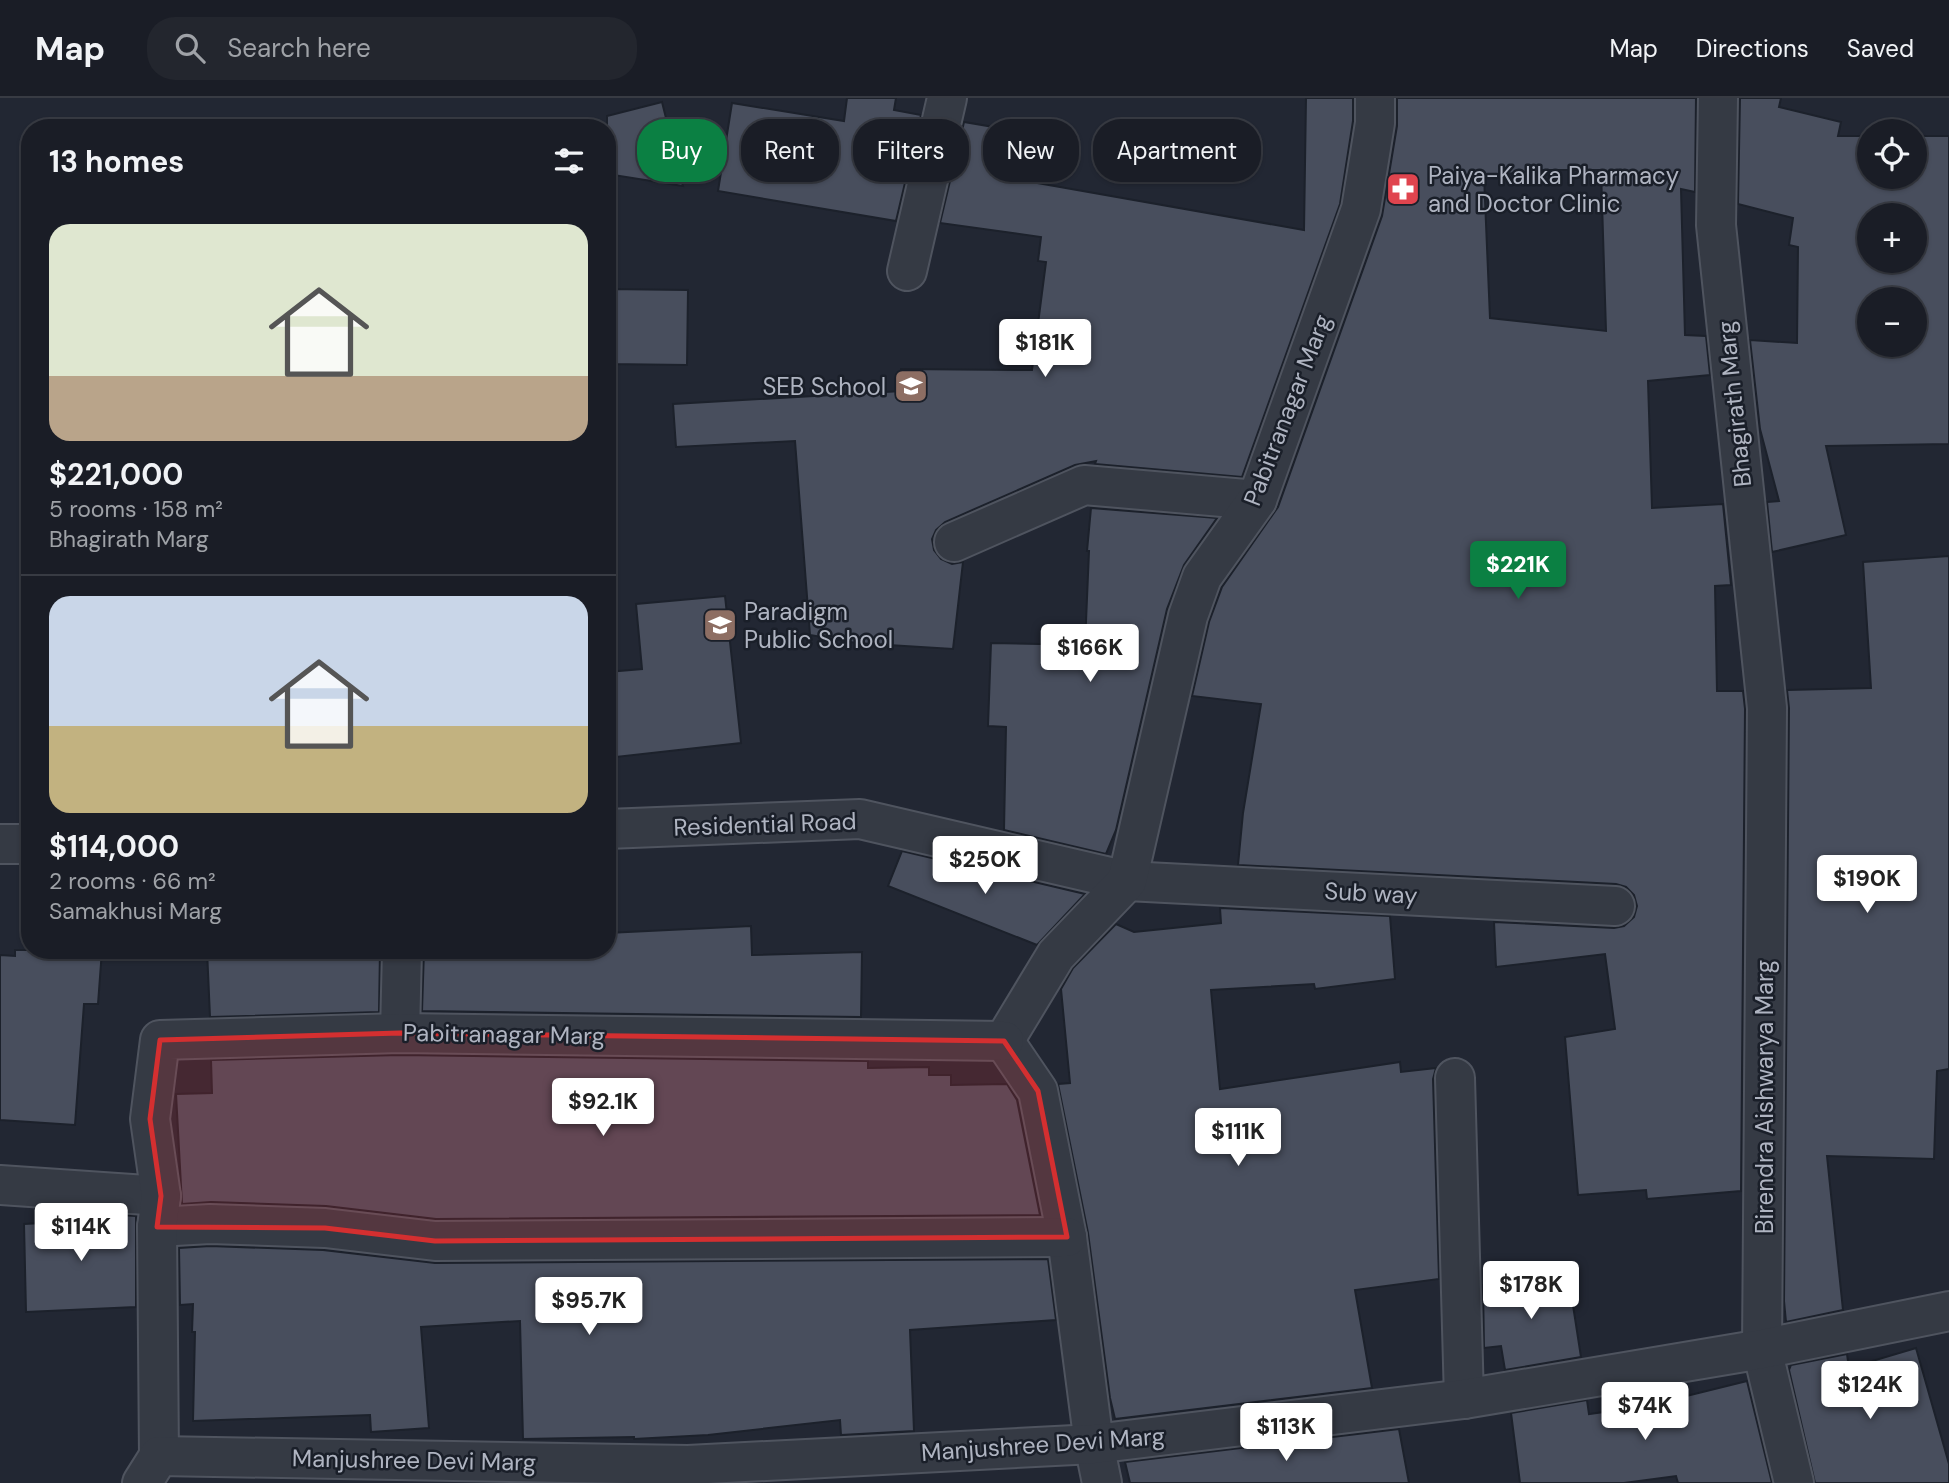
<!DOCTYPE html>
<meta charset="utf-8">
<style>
:root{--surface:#1a1d26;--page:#23262e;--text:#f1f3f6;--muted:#9fa2a7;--line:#383b43;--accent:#0b8043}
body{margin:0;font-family:"DM Sans",sans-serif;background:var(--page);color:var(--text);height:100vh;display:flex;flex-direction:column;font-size:26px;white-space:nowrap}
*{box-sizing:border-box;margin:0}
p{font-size:23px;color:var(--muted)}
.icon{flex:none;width:38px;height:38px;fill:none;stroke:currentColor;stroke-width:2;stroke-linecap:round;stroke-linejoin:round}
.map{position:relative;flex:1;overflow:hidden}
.side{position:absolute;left:21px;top:21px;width:595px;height:840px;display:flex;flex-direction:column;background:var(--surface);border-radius:28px;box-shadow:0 2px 5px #0004,0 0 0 2px var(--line)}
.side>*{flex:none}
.hud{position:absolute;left:637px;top:21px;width:665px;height:63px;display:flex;gap:14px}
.buttons{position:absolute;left:1857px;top:21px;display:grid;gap:14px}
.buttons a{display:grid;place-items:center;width:70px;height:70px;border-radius:50%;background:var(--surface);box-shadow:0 2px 5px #0004,0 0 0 2px var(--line);font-size:35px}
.price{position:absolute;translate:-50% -60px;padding:0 16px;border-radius:7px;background:#fff;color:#222;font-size:23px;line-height:46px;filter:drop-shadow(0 2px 4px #0008)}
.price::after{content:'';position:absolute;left:50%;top:42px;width:21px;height:16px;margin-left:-10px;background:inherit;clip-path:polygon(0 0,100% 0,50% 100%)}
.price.current{background:var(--accent);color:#fff}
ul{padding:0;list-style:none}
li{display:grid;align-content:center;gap:14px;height:371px;padding:0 28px}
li+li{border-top:2px solid var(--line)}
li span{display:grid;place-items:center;height:217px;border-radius:21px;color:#555}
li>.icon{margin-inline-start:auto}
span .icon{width:126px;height:126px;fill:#fffc;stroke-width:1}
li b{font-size:30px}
h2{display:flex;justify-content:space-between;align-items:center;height:84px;padding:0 28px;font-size:30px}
.pill{padding:0 24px;border-radius:28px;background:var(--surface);box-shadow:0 2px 5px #0004,0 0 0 2px var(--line);font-size:24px;line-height:63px}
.pill.current{background:var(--accent);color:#fff}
header{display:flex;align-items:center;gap:42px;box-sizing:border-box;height:98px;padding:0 35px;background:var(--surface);border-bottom:2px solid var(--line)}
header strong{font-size:33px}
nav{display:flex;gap:38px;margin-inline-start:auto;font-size:24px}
.search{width:490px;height:63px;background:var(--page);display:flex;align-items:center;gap:18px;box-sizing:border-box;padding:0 24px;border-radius:28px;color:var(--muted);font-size:26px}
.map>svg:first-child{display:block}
.building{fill:#484e5d;stroke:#1c212b;stroke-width:2;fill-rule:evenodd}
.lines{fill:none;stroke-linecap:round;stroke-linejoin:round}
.minor-casing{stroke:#4f545f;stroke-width:42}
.minor{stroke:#353a44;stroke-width:38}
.marked{fill:#d42f30;fill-opacity:0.2;stroke:#d42f30;stroke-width:5;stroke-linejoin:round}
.labels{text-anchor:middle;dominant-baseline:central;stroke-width:5;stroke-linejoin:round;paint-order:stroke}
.poi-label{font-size:24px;fill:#afb4c1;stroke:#1a1f29;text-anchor:start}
.street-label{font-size:24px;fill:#afb4c1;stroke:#1a1f29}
</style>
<header>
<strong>Map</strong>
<div class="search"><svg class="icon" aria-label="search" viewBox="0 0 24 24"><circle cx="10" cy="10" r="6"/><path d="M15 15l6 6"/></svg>Search here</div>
<nav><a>Map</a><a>Directions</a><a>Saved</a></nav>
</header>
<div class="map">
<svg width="1949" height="1385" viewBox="0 0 1949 1385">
<rect width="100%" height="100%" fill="#222733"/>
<g class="building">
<polygon points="847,0 896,0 894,12 921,17 896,123 718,93 732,5 844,23"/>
<polygon points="1306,0 1353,0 1353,23 1340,106 1242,379 1095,366 1096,363 1075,367 945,424 936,432 932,441 934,452 941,461 952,466 963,464 953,551 856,545 810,537 795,343 676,349 673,306 901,293 901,271 1032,272 1046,164 1038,163 1041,139 940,125 964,24 1041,37 1036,76 1014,81 1304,132"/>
<path d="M1397,0H1696L1695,94L1681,91L1685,237L1706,238L1710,277L1648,283L1652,410L1723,406L1731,487L1715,488L1717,593H1743L1745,611L1741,1093L1647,1101L1646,1092L1578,1097L1565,939L1615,931L1605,856L1496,869L1494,824L1614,830L1624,828L1634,819L1637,808L1634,797L1626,789L1616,786L1238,767L1243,715L1261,606L1192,598L1209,524L1222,489L1278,409L1382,118L1397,28ZM1546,72H1601L1606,233L1490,220L1484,78Z"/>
<path d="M1740,0H1781L1779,9L1841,24L1838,38H1869V79H1914V38H1949V346L1826,348L1846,437L1772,454L1767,404L1779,403L1760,331L1750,242L1797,245L1798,149L1789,147L1793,120L1738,106ZM1869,117H1914V163H1869ZM1869,201H1914V247H1869Z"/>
<polygon points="662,4 683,88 607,76 607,18"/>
<polygon points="607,191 688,192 687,267 607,266"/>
<polygon points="1091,410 1217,420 1184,467 1167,511 1116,732 1106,756 1004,732 1006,629 988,628 991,545 1085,547 1089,453 1087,453"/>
<polygon points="1949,458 1949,971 1937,973 1934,1061 1827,1058 1843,1212 1786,1224 1784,1203 1789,610 1787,592 1871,590 1863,464"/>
<polygon points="725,498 741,645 607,660 607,574 642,571 636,506"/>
<polygon points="902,753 1085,796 1037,847 888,788"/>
<polygon points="1220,810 1390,818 1395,881 1315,891 1314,886 1211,892 1220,991 1400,964 1401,974 1436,970 1433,981 1439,1181 1355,1192 1372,1290 1115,1321 1110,1300 1088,1135 1058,986 1070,985 1061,891 1073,870 1116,826 1134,834 1221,825"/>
<polygon points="751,828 752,857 862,854 861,919 422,913 424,852 607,852 607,835"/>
<polygon points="15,852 102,852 98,906 84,906 75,1027 0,1022 0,857 15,858"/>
<polygon points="207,852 380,852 379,914 210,919"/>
<polygon points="400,957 868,963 868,970 929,969 929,977 951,977 951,987 1007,986 1017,1002 1040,1117 436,1121 326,1108 211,1104 182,1106 176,996 212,995 211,962"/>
<polygon points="59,1113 136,1118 136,1209 26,1214 24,1126 59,1124"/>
<polygon points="210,1148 323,1152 435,1165 1048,1161 1056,1222 910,1232 914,1333 841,1337 840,1322 708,1337 634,1341 634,1339 523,1341 520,1223 421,1229 429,1330 371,1334 370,1317 193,1323 195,1234 192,1234 193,1206 180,1207 179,1150"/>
<polygon points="1568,1175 1581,1259 1505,1272 1501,1248 1484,1250 1483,1187"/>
<polygon points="1916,1250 1949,1366 1949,1385 1815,1385 1789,1272 1791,1267 1847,1256 1849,1270"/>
<polygon points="1747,1283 1772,1385 1678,1385 1676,1378 1624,1385 1520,1385 1511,1315 1587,1302 1589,1316 1646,1308"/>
<polygon points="1399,1331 1409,1385 1130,1385 1125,1364"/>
</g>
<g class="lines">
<g class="minor-casing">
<g id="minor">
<polyline points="1718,0 1716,127 1767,610 1762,1251 1794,1385"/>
<polyline points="907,173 947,0"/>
<polyline points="954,444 1084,387 1257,402"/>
<polyline points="607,731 860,721 1127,783 1615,808"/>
<polyline points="0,746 30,746"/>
<polyline points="400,935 402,852"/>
<polyline points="1004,943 1056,857 1127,783 1188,518 1202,479 1257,402 1361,111 1375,25 1375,0"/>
<polyline points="1004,943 1038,993 1067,1139 1094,1346 1102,1385"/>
<polyline points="1455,980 1464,1301"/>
<polyline points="0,1087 161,1098"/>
<polyline points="157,1129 210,1126 325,1130 435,1143 1067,1139"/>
<polyline points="159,1358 157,1129 161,1098 150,1021 160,942 400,935 1004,943"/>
<polyline points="142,1385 159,1358 688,1367 1094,1346 1464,1301 1762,1251 1949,1213"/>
</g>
</g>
<use href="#minor" class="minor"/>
</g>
<path class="marked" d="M400,935L1004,943L1038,993L1067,1139L435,1143L325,1130L157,1129L161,1098L150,1021L160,942Z"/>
<defs>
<g id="pharmacy-square" transform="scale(1.75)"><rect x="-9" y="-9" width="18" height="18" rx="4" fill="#e0444e" stroke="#1a1f29"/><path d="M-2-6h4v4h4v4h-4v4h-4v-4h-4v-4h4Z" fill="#fff"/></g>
<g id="school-square" transform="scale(1.75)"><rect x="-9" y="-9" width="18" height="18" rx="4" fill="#8d6e63" stroke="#1a1f29"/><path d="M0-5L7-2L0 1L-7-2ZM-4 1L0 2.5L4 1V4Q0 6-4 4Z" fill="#fff"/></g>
</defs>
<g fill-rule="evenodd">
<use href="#pharmacy-square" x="1403" y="91"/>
<use href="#school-square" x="911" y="288"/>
<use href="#school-square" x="720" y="527"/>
</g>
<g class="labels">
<g class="poi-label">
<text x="1428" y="77">Paiya-Kalika Pharmacy<tspan x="1428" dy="28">and Doctor Clinic</tspan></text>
<text x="886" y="288" text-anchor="end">SEB School</text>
<text x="744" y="513">Paradigm<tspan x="744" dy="28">Public School</tspan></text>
</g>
<g class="street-label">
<text transform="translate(1734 306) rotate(-96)">Bhagirath Marg</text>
<text transform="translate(1287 312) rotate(-69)">Pabitranagar Marg</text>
<text transform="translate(765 726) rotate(-2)">Residential Road</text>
<text transform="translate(1371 795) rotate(3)">Sub way</text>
<text transform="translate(504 936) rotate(1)">Pabitranagar Marg</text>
<text transform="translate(1764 999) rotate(-90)">Birendra Aishwarya Marg</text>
<text transform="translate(1043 1346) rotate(-4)">Manjushree Devi Marg</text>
<text transform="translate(414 1362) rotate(1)">Manjushree Devi Marg</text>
</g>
</g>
</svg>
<div class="buttons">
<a><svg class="icon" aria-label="locate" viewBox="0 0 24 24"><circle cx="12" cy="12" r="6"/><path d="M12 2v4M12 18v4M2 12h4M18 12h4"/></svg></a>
<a>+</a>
<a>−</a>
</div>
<b class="price" style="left:1045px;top:281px">$181K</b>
<b class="price current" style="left:1518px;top:503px">$221K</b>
<b class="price" style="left:1090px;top:586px">$166K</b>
<b class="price" style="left:985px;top:798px">$250K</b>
<b class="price" style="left:1867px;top:817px">$190K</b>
<b class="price" style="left:603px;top:1040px">$92.1K</b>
<b class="price" style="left:1238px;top:1070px">$111K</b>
<b class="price" style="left:81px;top:1165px">$114K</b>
<b class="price" style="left:1531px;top:1223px">$178K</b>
<b class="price" style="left:589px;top:1239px">$95.7K</b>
<b class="price" style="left:1870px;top:1323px">$124K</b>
<b class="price" style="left:1645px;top:1344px">$74K</b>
<b class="price" style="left:1286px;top:1365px">$113K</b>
<div class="hud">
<a class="pill current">Buy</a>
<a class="pill">Rent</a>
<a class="pill">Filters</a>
<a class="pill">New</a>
<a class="pill">Apartment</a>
</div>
<section class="side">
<h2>13 homes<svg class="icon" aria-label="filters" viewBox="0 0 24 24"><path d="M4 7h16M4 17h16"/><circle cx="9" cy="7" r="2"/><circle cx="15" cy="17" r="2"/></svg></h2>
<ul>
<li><span style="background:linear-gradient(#dfe7d0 70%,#b9a48a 0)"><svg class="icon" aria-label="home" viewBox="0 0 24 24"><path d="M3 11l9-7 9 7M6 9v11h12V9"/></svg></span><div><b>$221,000</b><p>5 rooms · 158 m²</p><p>Bhagirath Marg</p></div></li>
<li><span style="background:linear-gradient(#c9d6e8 60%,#c2b280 0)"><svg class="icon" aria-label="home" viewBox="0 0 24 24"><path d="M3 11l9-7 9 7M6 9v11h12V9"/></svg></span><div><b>$114,000</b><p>2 rooms · 66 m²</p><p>Samakhusi Marg</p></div></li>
</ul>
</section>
</div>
